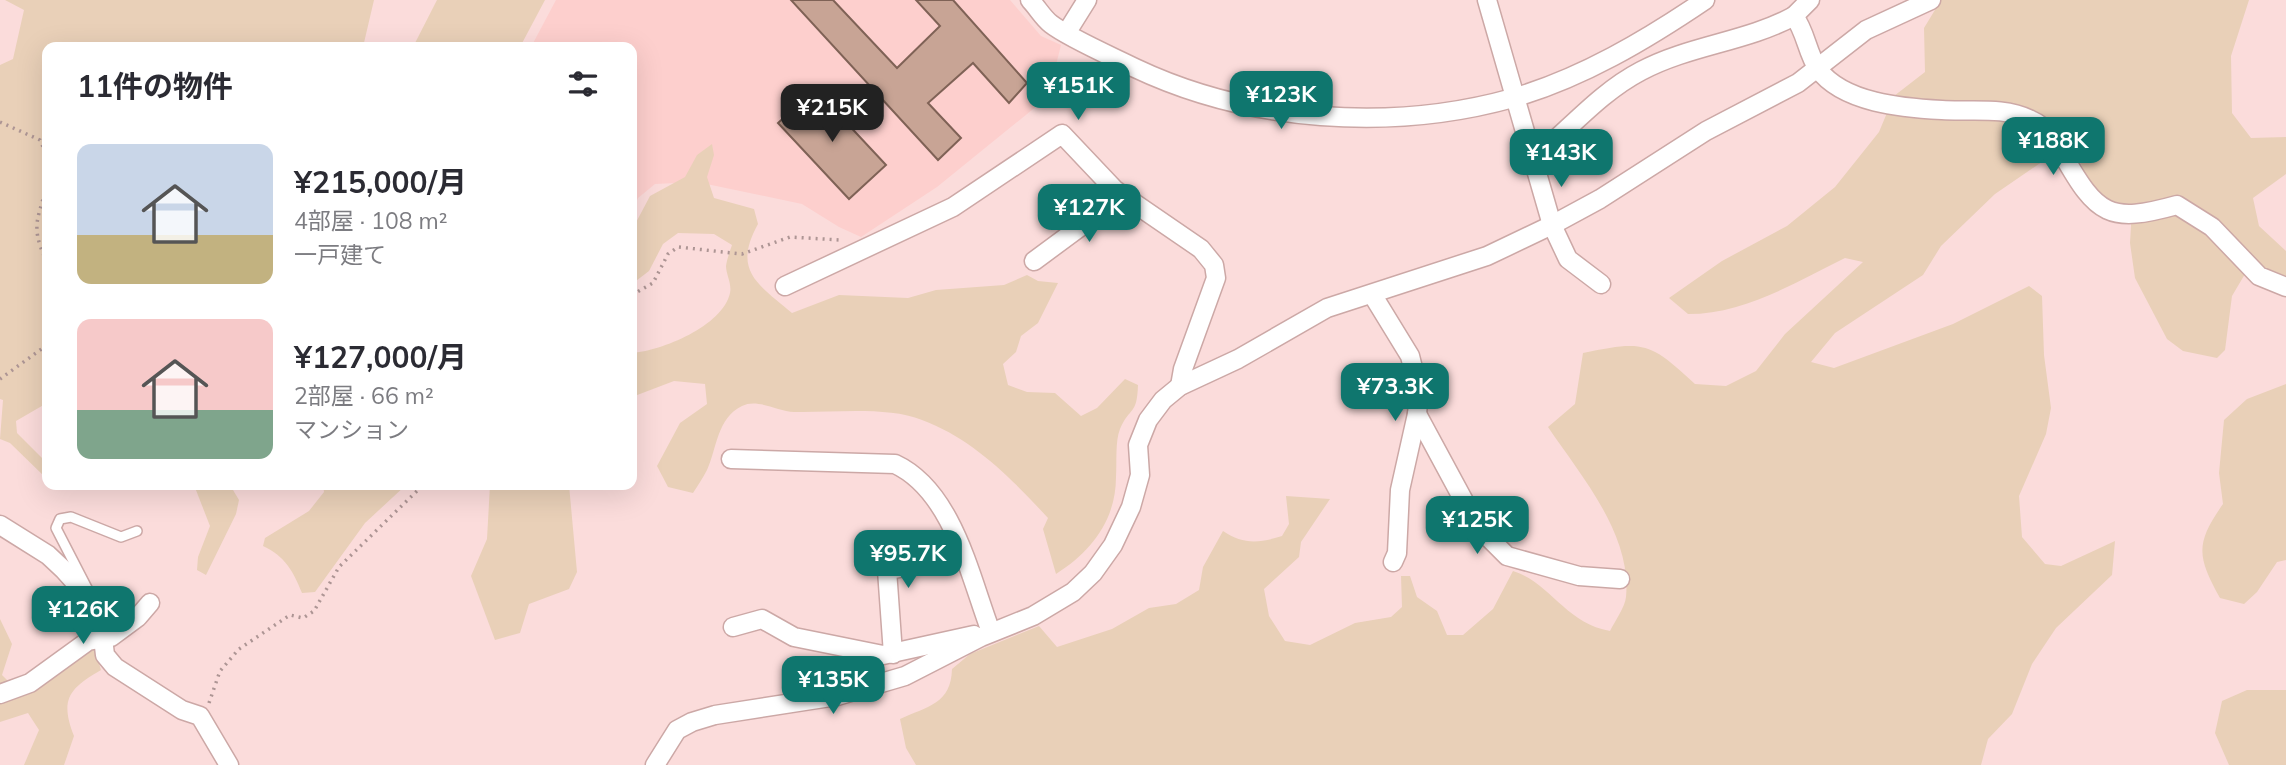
<!DOCTYPE html>
<html lang="ja">
<meta charset="utf-8">
<style>
:root{--surface:#fff;--page:#f7f7f7;--text:#2b2b33;--muted:#7c7c81;--accent:#0f766e}
body{margin:0;font-family:Mulish,"Noto Sans JP",sans-serif;background:var(--page);color:var(--text);height:100vh;display:flex;flex-direction:column;font-size:26px;white-space:nowrap}
*{box-sizing:border-box;margin:0}
p{font-size:23px;color:var(--muted)}
.icon{flex:none;width:38px;height:38px;fill:none;stroke:currentColor;stroke-width:2;stroke-linecap:round;stroke-linejoin:round}
.map{position:relative;flex:1;overflow:hidden}
.drawer{position:absolute;left:42px;top:42px;width:595px;height:448px;display:flex;flex-direction:column;background:var(--surface);border-radius:14px;box-shadow:0 7px 28px #0002}
.drawer>*{flex:none}
.price{position:absolute;translate:-50% -60px;padding:0 16px;border-radius:14px;background:var(--accent);color:#fff;font-size:23px;line-height:46px;filter:drop-shadow(0 2px 4px #0008)}
.price::after{content:'';position:absolute;left:50%;top:42px;width:21px;height:16px;margin-left:-10px;background:inherit;clip-path:polygon(0 0,100% 0,50% 100%)}
.price.current{background:#222;color:#fff}
ul{padding:0;list-style:none}
li{display:flex;align-items:center;gap:21px;height:175px;padding:0 35px}
li span{display:grid;place-items:center;flex:none;width:196px;height:140px;border-radius:14px;color:#555}
li>.icon{margin-inline-start:auto}
span .icon{width:84px;height:84px;fill:#fffc;stroke-width:1}
li b{font-size:30px}
h2{display:flex;justify-content:space-between;align-items:center;height:84px;padding:0 35px;font-size:30px}
.map>svg:first-child{display:block}
.built{fill:#fdcfcd}
.green{fill:#e9d0b8}
.building{fill:#c8a495;stroke:#7f6256;stroke-width:2}
.lines{fill:none;stroke-linecap:round;stroke-linejoin:round}
.lane-casing{stroke:#cca8a6;stroke-width:12}
.street-casing{stroke:#cca8a6;stroke-width:21}
.path{stroke:#ad9594;stroke-width:3.5;stroke-dasharray:2 5;stroke-linecap:butt}
.lane{stroke:#fff;stroke-width:9}
.street{stroke:#fff;stroke-width:18}
</style>
<div class="map">
<svg width="2286" height="765" viewBox="0 0 2286 765">
<rect width="100%" height="100%" fill="#fbdcdb"/>
<polygon class="built" points="556,0 1010,0 1041,36 1061,45 1048,97 937,187 861,237 839,227 802,204 697,182 655,184 638,198 632,211 632,47 531,47"/>
<g class="green">
<polygon points="5,0 374,0 363,47 47,47 47,403 16,421 17,433 47,463 47,479 10,443 0,439 3,400 0,399 0,65 13,59 24,10"/>
<polygon points="437,0 545,0 520,47 413,47"/>
<path d="M1941,0H2249L2231,56L2232,113L2251,138L2286,137V174L2253,198L2259,226L2286,251V281L2245,274L2232,296L2225,350L2217,358L2183,351L2167,339L2135,278L2130,243L2132,209C2096,203 2090,182 2075,152L2049,157L1995,194L1941,246L1923,275L1835,333L1811,362L1834,368L1953,324L2029,286L2042,296L2044,355L2051,408L2046,434L2019,496L2022,537L2045,564L2061,566L2115,541L2112,575L2056,628L2032,664L2012,714L1988,739L1981,765H916L906,748L900,719C928,706 951,704 952,669L970,654L1039,626L1057,647L1112,629L1149,608L1176,604L1199,590L1203,567L1223,531C1243,545 1260,543 1282,536L1289,524L1286,496L1330,499L1301,542L1299,557L1264,589L1269,616L1285,641L1310,645L1355,623L1391,617L1402,607L1401,576H1410L1417,597L1437,611L1447,635H1463L1493,609L1513,571C1551,583 1565,623 1610,631C1615,621 1625,607 1626,597C1632,534 1581,476 1548,427L1575,404L1583,353C1644,340 1650,342 1695,384L1726,386L1756,371L1785,334L1863,262L1845,258C1796,282 1745,314 1688,314L1669,298L1722,261L1787,226L1835,187L1879,132L1894,96L1925,72L1924,28Z"/>
<path d="M712,144L714,155L707,177L714,198L754,209L758,224C732,271 758,284 792,313L839,295L908,298L936,290L1004,285L1027,275L1038,281L1058,283L1038,323L1021,336L1016,352L1003,364L1008,385L1027,392L1055,393L1081,416L1097,408L1125,379L1138,385C1137,416 1130,406 1120,429C1115,441 1117,463 1116,477C1116,520 1091,552 1056,574L1043,529L1048,518C1011,478 973,439 922,420C887,406 831,413 794,412C777,411 757,398 742,406C717,418 717,448 707,470C703,478 698,485 693,493L668,487L657,466L680,423L707,404L705,384L674,381L632,397V353C661,351 723,326 730,293C732,284 726,274 726,266C727,259 730,251 732,245L714,234L678,233L663,244L649,271L632,284V230L650,196L685,177L697,155Z"/>
<path d="M2286,384V560L2277,562L2257,592L2244,604L2220,598C2197,556 2195,544 2223,504L2219,473L2224,420L2247,399Z"/>
<polygon points="194,485 230,485 239,500 236,514 206,575 197,570 198,557 210,526"/>
<path d="M323,485H406L365,523L315,592L302,593C293,571 285,556 263,546L265,538L309,511L324,492Z"/>
<polygon points="490,485 569,485 577,572 569,589 529,604 520,633 495,640 471,576 487,539"/>
<path d="M0,619L12,644L2,675L19,692L94,647L101,670C68,689 60,700 74,736L64,765H24L39,730L28,713L0,722Z"/>
<polygon points="2247,690 2286,690 2286,765 2229,765 2215,733 2222,701"/>
</g>
<g class="building">
<polygon points="791,0 833,0 897,68 940,26 916,0 953,0 1027,83 1009,103 973,63 928,103 961,138 938,160"/>
<polygon points="815,89 886,165 849,199 778,123"/>
</g>
<g class="lines">
<g class="lane-casing">
<polyline id="lane" points="88,590 56,528 60,519 71,517 121,537 137,531"/>
</g>
<g class="street-casing">
<g id="street">
<path d="M1030,0C1037,7 1043,18 1051,24C1069,38 1113,57 1135,68C1249,122 1391,132 1513,98C1582,78 1646,40 1705,0"/>
<polyline points="1487,0 1552,225 1568,259 1601,284"/>
<path d="M1810,0L1794,16C1806,32 1807,53 1818,69C1843,103 1903,108 1942,110C1971,112 2004,106 2031,120C2047,127 2054,140 2063,155C2097,215 2109,224 2177,205L2212,227L2259,276L2286,287"/>
<polyline points="1067,32 1087,0"/>
<path d="M1532,160C1569,130 1599,93 1641,71C1690,45 1746,42 1794,16"/>
<polyline points="1034,261 1122,196"/>
<polyline points="785,286 953,207 1062,134 1115,190 1201,249 1214,265 1216,278 1183,369 1180,386"/>
<polyline points="1372,294 1410,356 1419,392 1417,414 1400,490 1397,553 1393,562"/>
<polyline points="1417,414 1478,527 1507,556 1579,576 1620,579"/>
<path d="M731,459L895,464C953,491 970,577 991,632"/>
<polyline points="0,525 48,555 64,570 89,598 101,621 105,655 115,667 182,710 200,716 229,765"/>
<polyline points="733,627 762,619 794,637 883,655 974,635"/>
<polyline points="893,654 887,570 963,558"/>
<polyline points="0,694 30,683 88,641 111,637 138,617 150,603"/>
<polyline points="655,765 677,730 692,722 715,715 837,696 905,676 981,637 1033,616 1073,592 1093,573 1113,545 1131,507 1140,475 1138,445 1148,420 1163,400 1180,386 1238,359 1327,308 1487,256 1552,225 1600,199 1706,131 1798,83 1866,30 1931,0"/>
</g>
</g>
<g class="path">
<polyline points="0,122 40,140 47,156"/>
<path d="M47,179C42,217 27,221 47,262"/>
<polyline points="632,295 653,283 668,254 678,247 742,254 790,237 840,240"/>
<polyline points="0,379 47,345"/>
<polyline points="209,703 220,671 239,649 290,615 303,618 314,611 339,567 423,485"/>
</g>
<use href="#lane" class="lane"/>
<use href="#street" class="street"/>
</g>
</svg>
<b class="price" style="left:1078px;top:122px">¥151K</b>
<b class="price" style="left:1281px;top:131px">¥123K</b>
<b class="price current" style="left:832px;top:144px">¥215K</b>
<b class="price" style="left:2053px;top:177px">¥188K</b>
<b class="price" style="left:1561px;top:189px">¥143K</b>
<b class="price" style="left:1089px;top:244px">¥127K</b>
<b class="price" style="left:1395px;top:423px">¥73.3K</b>
<b class="price" style="left:1477px;top:556px">¥125K</b>
<b class="price" style="left:908px;top:590px">¥95.7K</b>
<b class="price" style="left:83px;top:646px">¥126K</b>
<b class="price" style="left:833px;top:716px">¥135K</b>
<section class="drawer">
<h2>11件の物件<svg class="icon" aria-label="filters" viewBox="0 0 24 24"><path d="M4 7h16M4 17h16"/><circle cx="9" cy="7" r="2"/><circle cx="15" cy="17" r="2"/></svg></h2>
<ul>
<li><span style="background:linear-gradient(#c9d6e8 65%,#c2b280 0)"><svg class="icon" aria-label="home" viewBox="0 0 24 24"><path d="M3 11l9-7 9 7M6 9v11h12V9"/></svg></span><div><b>¥215,000/月</b><p>4部屋 · 108 m²</p><p>一戸建て</p></div></li>
<li><span style="background:linear-gradient(#f6c9c9 65%,#7fa58c 0)"><svg class="icon" aria-label="home" viewBox="0 0 24 24"><path d="M3 11l9-7 9 7M6 9v11h12V9"/></svg></span><div><b>¥127,000/月</b><p>2部屋 · 66 m²</p><p>マンション</p></div></li>
</ul>
</section>
</div>
